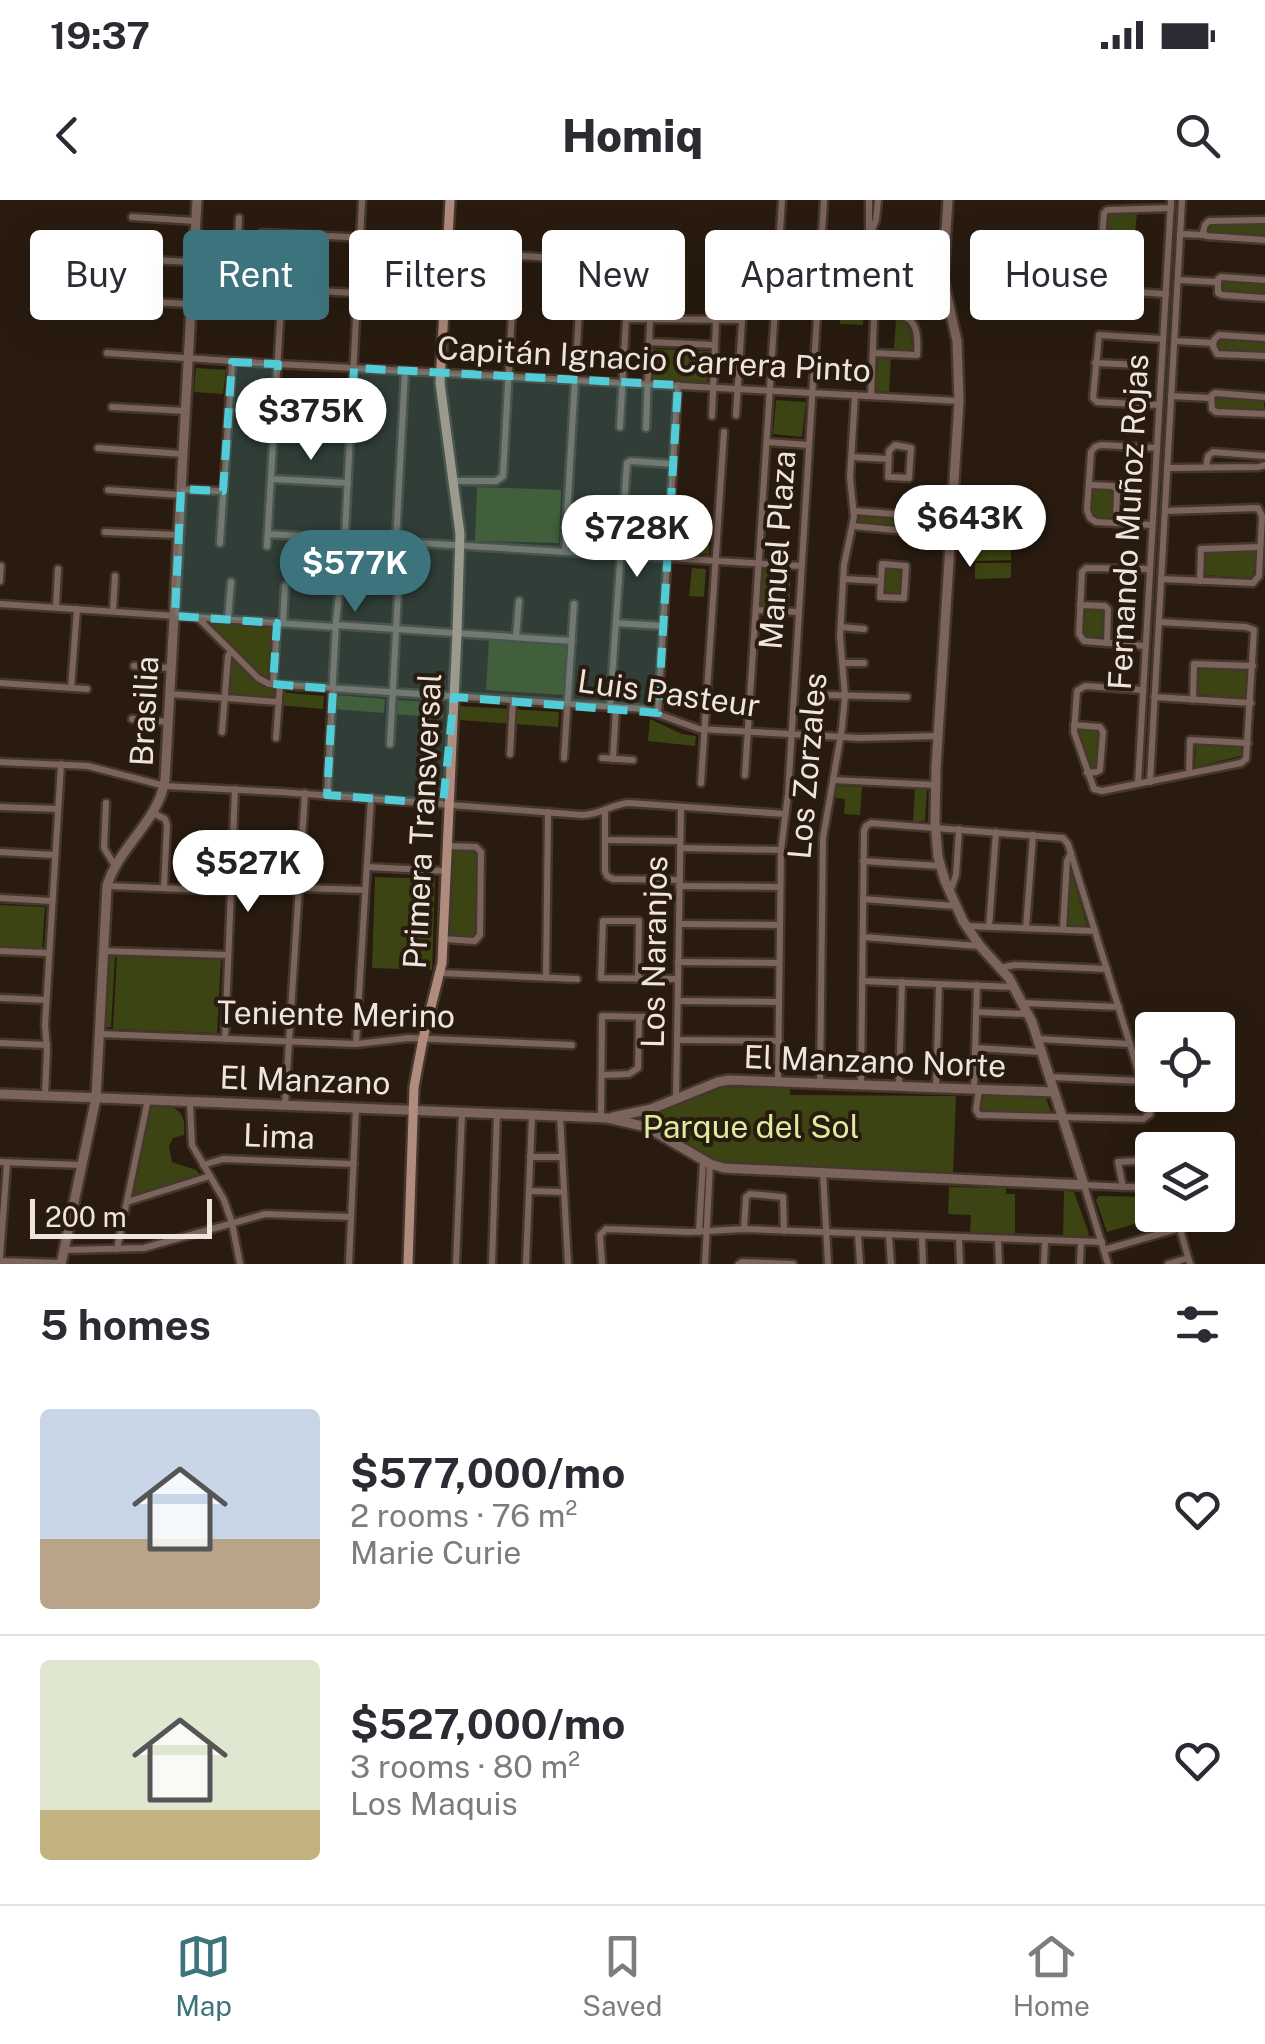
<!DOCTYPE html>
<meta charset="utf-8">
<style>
:root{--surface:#fff;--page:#f7f7f7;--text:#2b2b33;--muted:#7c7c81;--line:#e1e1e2;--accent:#3d737c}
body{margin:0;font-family:"Public Sans",sans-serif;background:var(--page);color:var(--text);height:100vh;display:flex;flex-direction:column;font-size:38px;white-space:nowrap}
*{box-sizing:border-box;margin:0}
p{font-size:32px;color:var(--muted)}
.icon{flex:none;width:55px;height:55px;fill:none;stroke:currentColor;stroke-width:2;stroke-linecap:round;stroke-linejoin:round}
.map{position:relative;height:1064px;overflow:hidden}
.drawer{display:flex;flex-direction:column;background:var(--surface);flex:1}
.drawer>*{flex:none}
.hud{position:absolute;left:30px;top:30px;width:1205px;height:90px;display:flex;gap:20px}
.controls{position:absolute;left:1135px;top:812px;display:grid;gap:20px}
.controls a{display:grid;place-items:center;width:100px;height:100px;border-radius:10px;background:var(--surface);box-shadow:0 10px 40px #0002;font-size:50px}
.scale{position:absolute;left:30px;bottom:25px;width:182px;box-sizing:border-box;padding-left:10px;border:5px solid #eee5dc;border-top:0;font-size:28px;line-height:35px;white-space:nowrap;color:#eee5dc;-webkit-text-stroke:8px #291b0f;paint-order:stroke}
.price{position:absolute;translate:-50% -85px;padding:0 22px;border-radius:35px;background:#fff;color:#222;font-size:32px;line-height:65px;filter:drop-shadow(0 2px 5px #0008)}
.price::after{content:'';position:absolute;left:50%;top:60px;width:30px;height:22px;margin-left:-15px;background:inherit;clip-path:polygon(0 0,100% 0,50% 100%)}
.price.selected{background:var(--accent);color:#fff}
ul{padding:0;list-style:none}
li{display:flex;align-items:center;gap:30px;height:250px;padding:0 40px}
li+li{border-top:2px solid var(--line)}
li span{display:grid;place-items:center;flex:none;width:280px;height:200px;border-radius:10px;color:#555}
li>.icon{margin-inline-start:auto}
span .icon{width:120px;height:120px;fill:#fffc;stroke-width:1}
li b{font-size:42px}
h2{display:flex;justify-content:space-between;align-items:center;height:120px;padding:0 40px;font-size:42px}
.tag{padding:0 35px;border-radius:10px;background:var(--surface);box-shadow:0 10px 40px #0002;font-size:35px;line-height:90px}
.tag.selected{background:var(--accent);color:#fff}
.status{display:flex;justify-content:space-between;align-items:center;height:70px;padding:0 50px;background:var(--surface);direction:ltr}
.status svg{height:28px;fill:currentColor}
header{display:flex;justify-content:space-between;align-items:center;height:130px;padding:0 40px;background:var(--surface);font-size:45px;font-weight:800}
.tab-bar{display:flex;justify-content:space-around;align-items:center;height:140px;border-top:2px solid var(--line);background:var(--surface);font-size:28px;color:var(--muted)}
.tab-bar a{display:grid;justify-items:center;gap:5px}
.tab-bar .selected{color:var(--accent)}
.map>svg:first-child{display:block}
.green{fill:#3c4413}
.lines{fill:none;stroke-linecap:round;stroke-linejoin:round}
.minor-casing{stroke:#45372c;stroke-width:11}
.tertiary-casing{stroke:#45372c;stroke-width:14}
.secondary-casing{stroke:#45372c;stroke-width:14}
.minor{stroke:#7b645b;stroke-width:6}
.tertiary{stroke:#7b645b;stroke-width:9}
.secondary{stroke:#b08c7e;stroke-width:9}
.marked{fill:#52ccd6;fill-opacity:0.2;stroke:#52ccd6;stroke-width:8;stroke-dasharray:20 12;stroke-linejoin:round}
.labels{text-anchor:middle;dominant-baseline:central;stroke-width:8;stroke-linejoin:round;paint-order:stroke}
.street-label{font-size:32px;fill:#eee5dc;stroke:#291b0f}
.park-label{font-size:32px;fill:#dbec9e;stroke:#291b0f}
</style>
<div class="status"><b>19:37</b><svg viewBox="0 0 49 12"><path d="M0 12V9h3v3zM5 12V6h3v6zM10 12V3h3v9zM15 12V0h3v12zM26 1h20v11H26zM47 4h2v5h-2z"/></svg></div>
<header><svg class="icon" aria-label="back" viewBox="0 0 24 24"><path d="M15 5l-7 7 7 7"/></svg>Homiq<svg class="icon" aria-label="search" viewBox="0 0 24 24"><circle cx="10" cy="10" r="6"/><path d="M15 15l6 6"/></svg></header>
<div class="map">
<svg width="1265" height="1064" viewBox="0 0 1265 1064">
<rect width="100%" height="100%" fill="#291b0f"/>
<g class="green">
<polygon points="1137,13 1134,43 1129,40 1120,42 1118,47 1106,46 1108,16 1111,14"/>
<polygon points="1265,22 1265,36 1207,34 1206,31 1208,23"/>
<polygon points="200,55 232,57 231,71 199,66"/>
<polygon points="1221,79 1265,81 1265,95 1222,92"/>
<polygon points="841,101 865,102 863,125 840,124"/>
<polygon points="896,119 904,120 911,132 913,151 894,150"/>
<polygon points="1220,137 1265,140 1265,154 1218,152 1214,144"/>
<polygon points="654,149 709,151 707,184 652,181"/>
<polygon points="878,158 891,158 889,192 876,191"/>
<polygon points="196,168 226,170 223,194 194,192"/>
<polygon points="1217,196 1263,199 1265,211 1216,209 1213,202"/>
<polygon points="776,200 806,202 802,237 773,234"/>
<polygon points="477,287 561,290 559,343 475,341"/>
<polygon points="1094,288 1112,288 1114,291 1113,315 1110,319 1093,317 1090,314 1091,289"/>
<rect x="978" y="306" width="35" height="16"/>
<polygon points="959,307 975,308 974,343 958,343"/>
<polygon points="860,313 905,316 904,326 859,323"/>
<polygon points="675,323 710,324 709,354 674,353"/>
<polygon points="977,325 1013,325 1013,340 977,341"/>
<polygon points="975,345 1011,345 1011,360 975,361"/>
<polygon points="1253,349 1256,350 1253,378 1202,375 1205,350"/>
<polygon points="975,363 1011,363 1011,378 975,379"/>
<polygon points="762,367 791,368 789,409 759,408"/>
<polygon points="886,367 901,368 900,395 884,394"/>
<polygon points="692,368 706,369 704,397 689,396"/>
<polygon points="1084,409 1103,409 1105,412 1103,440 1086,438 1083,435"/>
<polygon points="207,422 275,428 271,479 265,478"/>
<polygon points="489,439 568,443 565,495 486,490"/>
<polygon points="230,457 257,483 278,488 278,492 324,496 323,509 278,505 228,495"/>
<polygon points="1200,466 1249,470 1248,496 1244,498 1198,494 1196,492 1198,468"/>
<polygon points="335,495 385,499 384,513 333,509"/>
<polygon points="395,500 444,503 443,518 394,514"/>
<polygon points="459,506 559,512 558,527 458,520"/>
<polygon points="650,519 682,534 696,536 695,546 648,541"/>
<polygon points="1079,530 1100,531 1096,568 1090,569 1077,531"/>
<polygon points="1196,543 1246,545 1245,555 1195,567"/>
<polygon points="835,586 862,587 860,615 844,614 845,599 834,598"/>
<polygon points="915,589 927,589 925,621 913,621"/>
<polygon points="451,651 476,651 479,655 477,733 474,737 449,735"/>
<polygon points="1070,668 1087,726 1066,725"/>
<polygon points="375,677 435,679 432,770 372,768"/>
<polygon points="0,705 45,707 42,751 0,749"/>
<polygon points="107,756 115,757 111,827 104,827"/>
<polygon points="117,756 221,760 217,833 113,829"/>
<polygon points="725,887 787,888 790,889 790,895 956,896 953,974 723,965 646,919 646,916"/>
<polygon points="983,895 1046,898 1052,915 981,913"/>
<path d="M152,905C174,905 187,909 184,935L173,938L169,946L172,962L196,970L202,977L131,998Z"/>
<polygon points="949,987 1006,988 1006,994 1015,994 1015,1036 970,1035 971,1015 948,1014"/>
<polygon points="1064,991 1074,992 1089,1034 1086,1039 1063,1038"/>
<polygon points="1099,996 1152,997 1152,1015 1165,1015 1107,1032 1096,1000"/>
</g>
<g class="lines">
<g class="minor-casing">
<g id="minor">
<polyline points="869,0 869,71 874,119 871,196"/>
<polyline points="132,17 196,21"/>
<polyline points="1265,20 1209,21 1205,25 1203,32 1206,36 1265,40"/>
<polyline points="871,32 876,20 878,0"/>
<polyline points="262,33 456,42 506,55 615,62"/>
<polyline points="1180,34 1204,35"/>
<polyline points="1101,49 1125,50"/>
<polyline points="111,58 193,62"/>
<polyline points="193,70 236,74"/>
<polyline points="1178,80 1217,82"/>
<polyline points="1265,80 1221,77 1218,79 1218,93 1222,95 1265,98"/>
<polyline points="282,89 445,98"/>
<polyline points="1166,94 1102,90 1099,85 1104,13 1107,10 1171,8"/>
<polyline points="131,101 191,104"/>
<polyline points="234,114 239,18"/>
<polyline points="1265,138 1219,135 1214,140 1213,146 1217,154 1265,156"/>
<polyline points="1175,141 1213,143"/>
<polyline points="649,142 714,145"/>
<polyline points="107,153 278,164 959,201"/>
<path d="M873,153L917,155C920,116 908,114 874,113"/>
<polyline points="1095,163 1142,165 1140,204"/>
<polyline points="1171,196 1210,198"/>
<polyline points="1265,197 1215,193 1211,196 1212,209 1216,212 1265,214"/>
<polyline points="1159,205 1097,202 1093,198 1099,135 1163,139"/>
<polyline points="112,207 186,211"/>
<polyline points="712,216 716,120"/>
<polyline points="274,225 350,229"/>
<polyline points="620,227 626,119 742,120 736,215"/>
<polyline points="646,228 650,119"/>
<polyline points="767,242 809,245"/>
<polygon points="895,245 911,248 909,278 888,277 889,251"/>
<polyline points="98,248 183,254"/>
<polyline points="852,257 888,259"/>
<polyline points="1206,267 1208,256 1213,252 1265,256"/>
<polyline points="1167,268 1259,267 1265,265"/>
<polyline points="271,279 348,283"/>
<polyline points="453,281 496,281 503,276 515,56"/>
<polyline points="1089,285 1113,286 1117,290 1116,323"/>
<polyline points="181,289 223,291"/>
<polyline points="108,290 181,295"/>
<polyline points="1152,325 1096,322 1090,318 1087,310 1091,252 1095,247 1101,245 1157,248"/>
<polyline points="853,326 906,331 909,318 906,315 855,311"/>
<polyline points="105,332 179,335"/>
<polyline points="268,334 801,366"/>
<polyline points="396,341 405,171"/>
<polyline points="220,343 232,162"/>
<polyline points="267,346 285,34"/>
<polyline points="565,350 582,60"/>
<polygon points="882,364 906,366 904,398 880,397"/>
<polyline points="844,379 881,381"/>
<polyline points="1161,379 1253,383 1259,376 1262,316 1258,308 1165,311"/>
<polyline points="0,381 1,366"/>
<polyline points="1200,381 1201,349 1260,347"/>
<polyline points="0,404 336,427"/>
<polyline points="1080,405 1105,406 1108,409 1107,443"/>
<polyline points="56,407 58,369"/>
<polyline points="756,410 798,412"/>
<polyline points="113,411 115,376"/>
<polyline points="197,417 258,478 269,484 644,509 699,529 861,538 938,536"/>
<polyline points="228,419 231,382"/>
<polyline points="283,423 285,386"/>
<polyline points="616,423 663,426"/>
<polyline points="336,425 572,441"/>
<polyline points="841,427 864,429"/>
<polyline points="516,437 519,401"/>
<polyline points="1145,446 1084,441 1079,434 1082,372 1086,368 1150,369"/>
<polyline points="843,463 864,463"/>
<polyline points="134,466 171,468"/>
<polyline points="0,483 87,489"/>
<polyline points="273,484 277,423"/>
<polyline points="71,488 77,409"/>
<polyline points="1143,490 1085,486 1077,491 1074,532 1094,589 1102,591 1241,563 1246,559 1254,430 1246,427 1159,422"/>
<polyline points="170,494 279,502"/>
<polyline points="826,495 907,497"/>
<polyline points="1154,497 1251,503"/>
<polyline points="1193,500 1194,464 1253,466"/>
<polyline points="610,507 627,263 631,261 673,264"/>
<polyline points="658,513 678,185"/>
<polyline points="132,519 168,522"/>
<polyline points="1074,525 1100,527 1103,532 1100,570 1096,572 1087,573"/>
<polyline points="222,532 228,456 231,451"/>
<polyline points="276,538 280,485"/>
<polyline points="390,544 398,393"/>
<polyline points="510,554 513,500"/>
<polyline points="564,558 574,404"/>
<polyline points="602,558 633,560"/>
<polyline points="613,559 616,507"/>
<path d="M0,562L88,566L165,586L280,592L582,615C600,615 612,604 629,603L785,614"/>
<polyline points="1189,573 1190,540 1248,543"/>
<polyline points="745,575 782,0"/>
<polyline points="833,580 936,585"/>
<polyline points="1150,582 1182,0"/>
<polyline points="701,583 724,232"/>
<polyline points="1138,583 1171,0"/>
<polyline points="327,595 336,422 345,334 362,0"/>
<polyline points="106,603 104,648 115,666"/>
<polyline points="0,607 58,609"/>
<polyline points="605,610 605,671 607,676 613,679 680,680"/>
<polyline points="153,613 165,619 167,625 164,688"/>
<polyline points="605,640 680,641"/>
<polyline points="680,648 781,650"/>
<polyline points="0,652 55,655"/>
<polyline points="863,661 940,666"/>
<polyline points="367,667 446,671"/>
<polyline points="108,686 230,691"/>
<polyline points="679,686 780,687"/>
<polyline points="299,688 365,690"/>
<polyline points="950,692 956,675 959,629"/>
<polyline points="0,698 52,701"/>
<polyline points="863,699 955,706"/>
<polyline points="679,724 780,725"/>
<polyline points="966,726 1095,731"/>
<polyline points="989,727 996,632"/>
<polyline points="1026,728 1033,635"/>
<polyline points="1063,729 1067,661 1071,653"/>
<polyline points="863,737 979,746"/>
<polyline points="443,739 475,741 480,735 481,652 476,647 447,646"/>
<polyline points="0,751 49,753"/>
<polyline points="103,751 228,755"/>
<polyline points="678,762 779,763"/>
<polyline points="1000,768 1015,765 1107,769"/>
<polyline points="441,773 577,779"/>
<polyline points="546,778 548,612"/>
<polyline points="638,779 639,721 603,721 601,778 678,779"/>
<polyline points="862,781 1013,787"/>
<polyline points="0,798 46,800"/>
<polyline points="678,801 779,802"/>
<polyline points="1023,803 1119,807"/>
<polyline points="976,812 1027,814"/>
<polyline points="100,834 356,844 409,838 572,845"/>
<polyline points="225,839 235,589"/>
<polyline points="1038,839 1130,844"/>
<polyline points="677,840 779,841"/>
<polyline points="0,843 47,845"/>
<polyline points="356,844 371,598"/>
<polyline points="975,848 1042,852"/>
<polyline points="602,875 629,874 638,868 639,817"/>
<polyline points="1050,877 1142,881"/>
<polyline points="778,882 781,650 788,594 824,0"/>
<polyline points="820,884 823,638 842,528 845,496 840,436 844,365 854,317 850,277 855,195"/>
<polyline points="861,885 864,631 866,626 871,623 1063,638 1068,644 1149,906 1150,914 1143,919 979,915 976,910 979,889"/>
<polyline points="899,886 902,782"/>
<polyline points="936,887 939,784"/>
<polyline points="974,889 977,785"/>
<polyline points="45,896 47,850 45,825 61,564"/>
<polyline points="676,899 681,607"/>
<polyline points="190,902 192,945 224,1000 232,1023 240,1064"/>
<polyline points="285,904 305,593"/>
<polyline points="560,916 568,1064"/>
<polyline points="601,918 602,816 648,817"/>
<polyline points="530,957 562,957"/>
<polyline points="0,962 82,965"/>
<polyline points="203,965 223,959 354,964"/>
<polyline points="823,973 828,1064"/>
<polyline points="1123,987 1118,962 1152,960"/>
<polyline points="529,991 564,992"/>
<polyline points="127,1002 210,976"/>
<polyline points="1176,1015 1190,1064"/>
<polyline points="744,1029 746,997 750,994 783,997 784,1031"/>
<polyline points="699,1032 703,961"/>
<polyline points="858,1035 860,1064"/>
<polyline points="889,1036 891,1064"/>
<polyline points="922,1037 923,1064"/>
<polyline points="959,1039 960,1064"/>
<polyline points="998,1040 999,1064"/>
<polyline points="117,1049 148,899"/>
<polyline points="64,1050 144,1048 265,1014 351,1017"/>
<polyline points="1104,1050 1180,1028"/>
<polyline points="0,1058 7,963"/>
<polyline points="0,1061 62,1063"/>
<polyline points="349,1064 356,907"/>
<polyline points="456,1064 462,912"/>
<polyline points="492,1064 497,913"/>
<polyline points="526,1064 532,915"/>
<polyline points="602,1064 600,1035 606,1029 690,1032 744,1029 1102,1042"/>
<polyline points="705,1064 710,964"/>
<polyline points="739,1064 742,1062 793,1064"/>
<polyline points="1044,1064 1045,1042"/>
<polyline points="1080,1064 1081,1043"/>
<polyline points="1108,1064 1084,985 1152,988"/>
<polyline points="1168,1064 1188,1058"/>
</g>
</g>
<g class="tertiary-casing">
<g id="tertiary">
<polyline points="0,894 607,918 647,927 710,964 724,968 1084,985 1032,822 1009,778 980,746 963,721 945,681 938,657 935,622 936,568 959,201 957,141 943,79 948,0"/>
<polyline points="613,917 651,909 718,882 729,880 1054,892"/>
<path d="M61,1064L96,898L107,686C119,646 158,622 165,580L197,0"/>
</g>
</g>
<g class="secondary-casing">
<polyline id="secondary" points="408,1064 414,887 423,839 442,763 457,433 460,334 440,183 450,0"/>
</g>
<use href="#minor" class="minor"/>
<use href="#tertiary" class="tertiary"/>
<use href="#secondary" class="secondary"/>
</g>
<path class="marked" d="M232,162L278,164L274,225L350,229L354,168L678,185L658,513L454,497L443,604L327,595L333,489L273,484L277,423L175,416L181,289L223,291Z"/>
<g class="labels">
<g class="street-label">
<text transform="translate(654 159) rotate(3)">Capitán Ignacio Carrera Pinto</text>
<text transform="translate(1128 322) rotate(-87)">Fernando Muñoz Rojas</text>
<text transform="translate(777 350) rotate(-86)">Manuel Plaza</text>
<text transform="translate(669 493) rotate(8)">Luis Pasteur</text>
<text transform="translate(144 511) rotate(-87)">Brasilia</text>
<text transform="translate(807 566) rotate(-85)">Los Zorzales</text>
<text transform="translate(422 621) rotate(-87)">Primera Transversal</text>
<text transform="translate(654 752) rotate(-89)">Los Naranjos</text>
<text transform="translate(336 814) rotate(1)">Teniente Merino</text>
<text transform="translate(875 861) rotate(2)">El Manzano Norte</text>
<text transform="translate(305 880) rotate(2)">El Manzano</text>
<text transform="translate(279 936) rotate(2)">Lima</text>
</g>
<g class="park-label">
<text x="751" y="926">Parque del Sol</text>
</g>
</g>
</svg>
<div class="controls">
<a><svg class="icon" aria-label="locate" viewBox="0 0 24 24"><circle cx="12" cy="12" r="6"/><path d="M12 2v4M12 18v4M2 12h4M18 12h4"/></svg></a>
<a><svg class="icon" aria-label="layers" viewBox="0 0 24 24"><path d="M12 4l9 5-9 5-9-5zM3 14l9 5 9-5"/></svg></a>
</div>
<div class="scale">200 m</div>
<b class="price" style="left:311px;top:263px">$375K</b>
<b class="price" style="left:970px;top:370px">$643K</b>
<b class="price" style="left:637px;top:380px">$728K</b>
<b class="price selected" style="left:355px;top:415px">$577K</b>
<b class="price" style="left:248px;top:715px">$527K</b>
<div class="hud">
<a class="tag">Buy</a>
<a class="tag selected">Rent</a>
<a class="tag">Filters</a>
<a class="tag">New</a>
<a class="tag">Apartment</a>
<a class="tag">House</a>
</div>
</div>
<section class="drawer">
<h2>5 homes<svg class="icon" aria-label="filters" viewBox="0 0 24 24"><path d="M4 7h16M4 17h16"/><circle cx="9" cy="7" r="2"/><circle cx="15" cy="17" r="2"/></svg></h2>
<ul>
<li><span style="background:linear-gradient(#c9d6e8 65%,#b9a48a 0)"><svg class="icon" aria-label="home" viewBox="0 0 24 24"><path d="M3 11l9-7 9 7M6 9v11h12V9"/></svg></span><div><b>$577,000/mo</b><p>2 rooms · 76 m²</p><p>Marie Curie</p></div><svg class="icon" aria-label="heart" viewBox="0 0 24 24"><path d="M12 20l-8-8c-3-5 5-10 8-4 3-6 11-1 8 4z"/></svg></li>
<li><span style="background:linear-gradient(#dfe7d0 75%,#c2b280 0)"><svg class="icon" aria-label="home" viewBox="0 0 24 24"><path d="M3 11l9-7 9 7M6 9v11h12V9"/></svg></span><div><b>$527,000/mo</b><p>3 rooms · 80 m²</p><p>Los Maquis</p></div><svg class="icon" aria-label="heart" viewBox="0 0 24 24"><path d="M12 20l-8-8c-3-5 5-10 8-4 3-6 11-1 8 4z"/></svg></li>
</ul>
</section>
<nav class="tab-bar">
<a class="selected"><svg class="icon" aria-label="map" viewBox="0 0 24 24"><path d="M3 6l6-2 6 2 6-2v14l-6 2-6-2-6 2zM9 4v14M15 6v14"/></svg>Map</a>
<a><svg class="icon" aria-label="saved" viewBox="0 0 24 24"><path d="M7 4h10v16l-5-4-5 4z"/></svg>Saved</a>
<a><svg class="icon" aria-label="home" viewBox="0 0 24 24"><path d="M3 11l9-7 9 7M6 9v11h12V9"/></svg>Home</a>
</nav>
